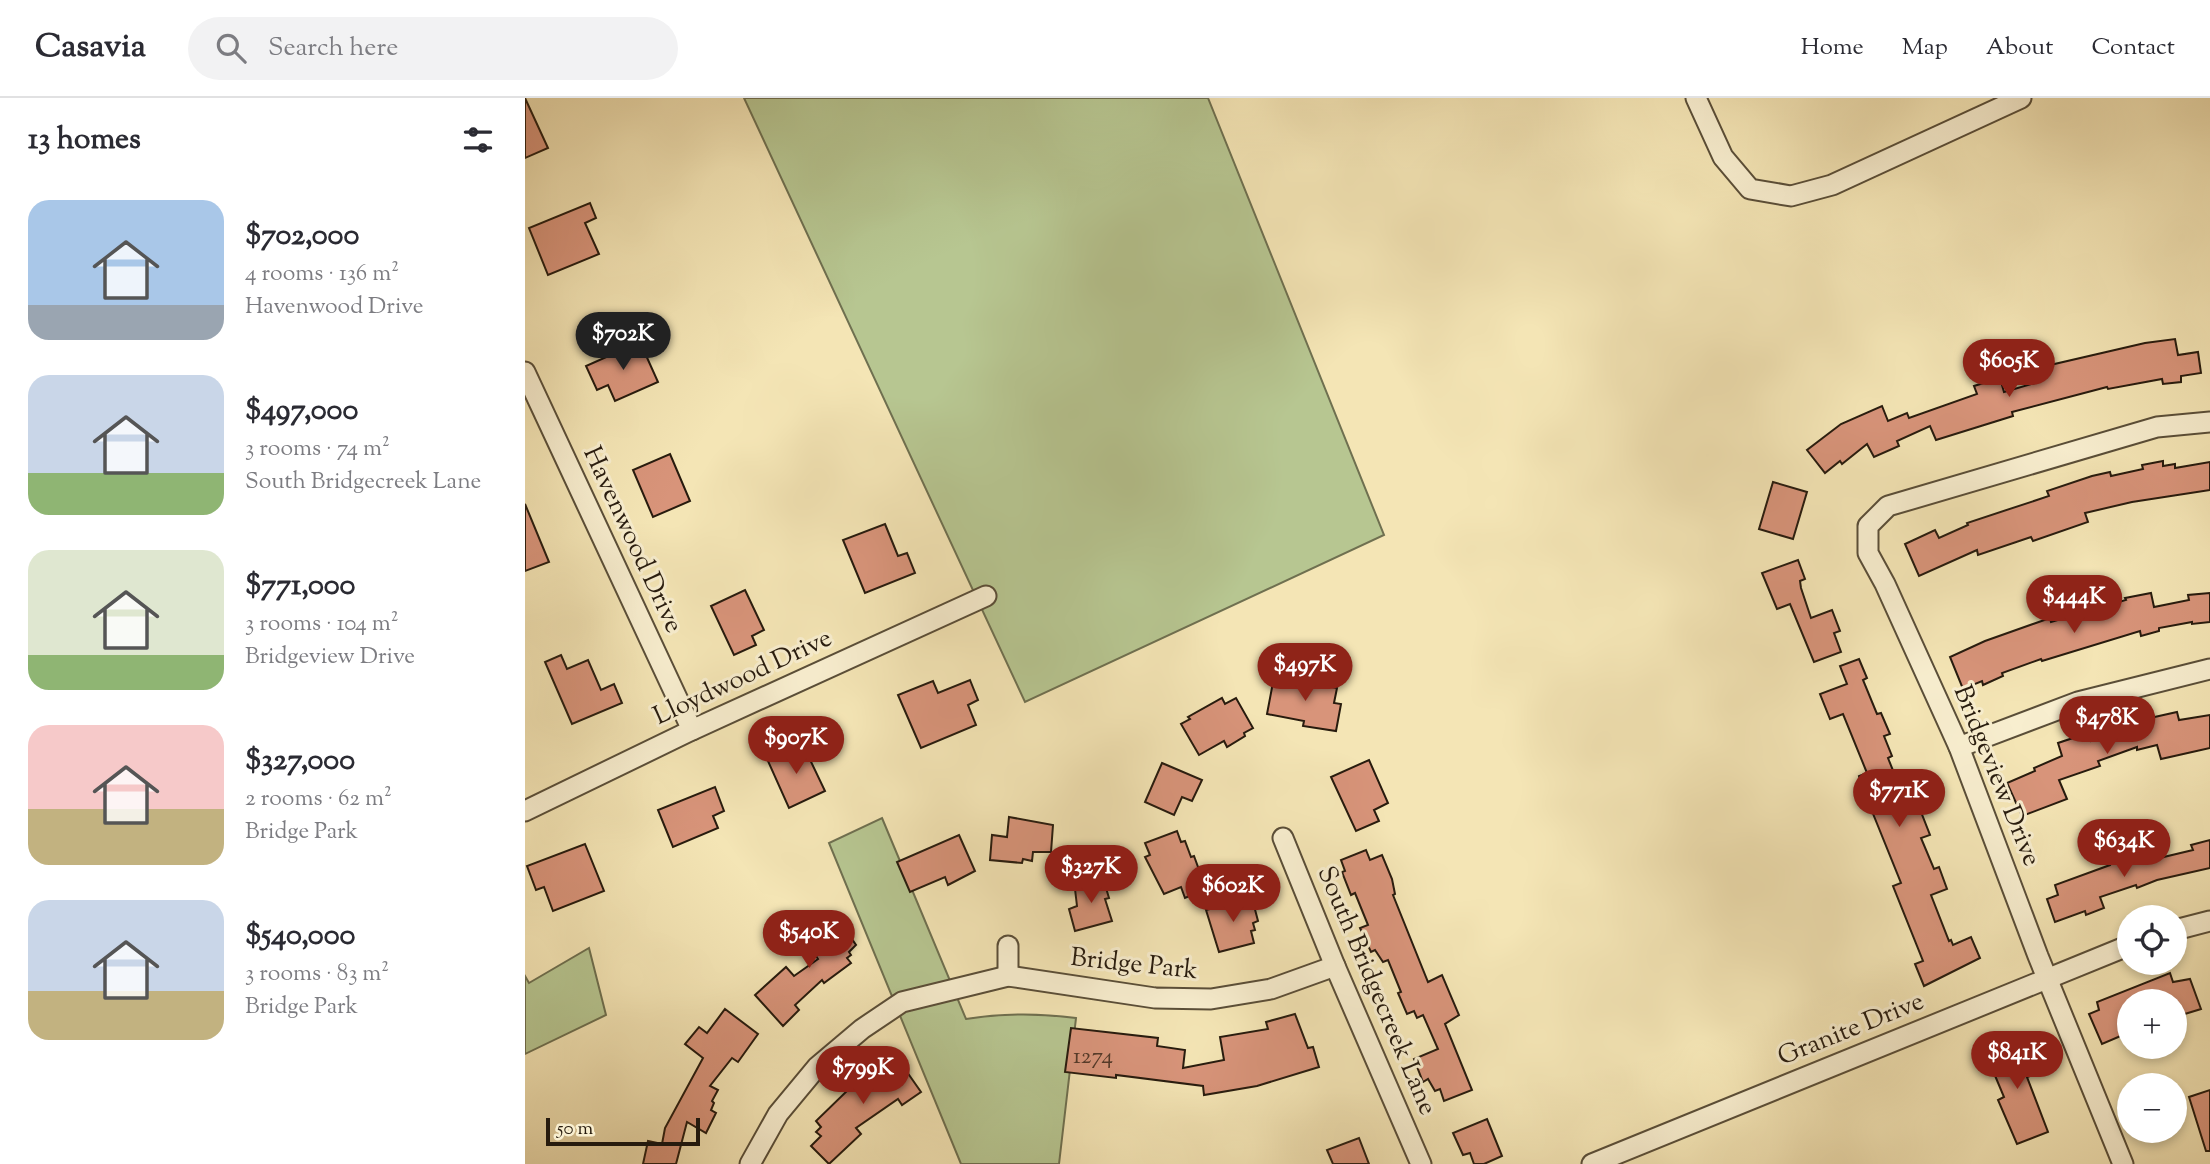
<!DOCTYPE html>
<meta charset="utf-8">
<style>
:root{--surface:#fff;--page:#f2f2f3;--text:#2b2b33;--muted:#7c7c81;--line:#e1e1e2;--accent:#8f2418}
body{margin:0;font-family:"Sorts Mill Goudy",serif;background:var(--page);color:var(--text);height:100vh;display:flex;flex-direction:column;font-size:26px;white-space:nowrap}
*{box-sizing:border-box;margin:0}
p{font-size:23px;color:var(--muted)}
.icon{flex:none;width:38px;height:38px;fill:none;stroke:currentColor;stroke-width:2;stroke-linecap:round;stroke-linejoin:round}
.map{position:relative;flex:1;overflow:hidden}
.sheet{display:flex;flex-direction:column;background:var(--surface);width:525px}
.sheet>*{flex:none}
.tools{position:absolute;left:1592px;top:807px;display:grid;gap:14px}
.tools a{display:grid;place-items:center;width:70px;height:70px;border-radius:50%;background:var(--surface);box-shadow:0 4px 10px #0003;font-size:35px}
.scale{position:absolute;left:21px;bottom:18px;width:154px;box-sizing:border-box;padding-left:7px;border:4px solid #271b0e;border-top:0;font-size:19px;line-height:24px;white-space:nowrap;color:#271b0e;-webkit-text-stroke:5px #f8eecf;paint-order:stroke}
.price{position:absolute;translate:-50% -60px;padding:0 16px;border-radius:24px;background:var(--accent);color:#fff;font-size:23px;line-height:46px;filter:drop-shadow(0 2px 4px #0008)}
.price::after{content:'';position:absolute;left:50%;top:42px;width:21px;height:16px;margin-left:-10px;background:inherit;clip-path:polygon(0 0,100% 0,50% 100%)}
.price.active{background:#222;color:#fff}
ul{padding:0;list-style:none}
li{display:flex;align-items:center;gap:21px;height:175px;padding:0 28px}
li span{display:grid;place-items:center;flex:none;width:196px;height:140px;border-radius:21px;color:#555}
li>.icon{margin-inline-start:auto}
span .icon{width:84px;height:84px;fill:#fffc;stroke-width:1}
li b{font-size:30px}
h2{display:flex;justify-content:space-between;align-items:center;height:84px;padding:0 28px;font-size:30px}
header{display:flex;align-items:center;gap:42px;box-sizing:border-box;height:98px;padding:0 35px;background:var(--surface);border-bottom:2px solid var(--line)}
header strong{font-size:33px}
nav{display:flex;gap:38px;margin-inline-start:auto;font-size:24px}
.search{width:490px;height:63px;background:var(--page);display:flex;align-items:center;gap:18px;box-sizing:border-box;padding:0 24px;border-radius:38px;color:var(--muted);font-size:26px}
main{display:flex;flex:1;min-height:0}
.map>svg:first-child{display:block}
.green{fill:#b7c691;stroke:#6f7050;stroke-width:2}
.building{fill:#d8947a;stroke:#271b0e;stroke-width:2}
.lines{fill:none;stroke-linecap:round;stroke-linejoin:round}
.minor-casing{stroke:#5a4e38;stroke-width:23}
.minor{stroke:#f8eecf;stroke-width:19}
.labels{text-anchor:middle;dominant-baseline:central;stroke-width:6;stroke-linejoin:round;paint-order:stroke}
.number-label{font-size:23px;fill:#533929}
.street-label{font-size:26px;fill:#271b0e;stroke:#f8eecf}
</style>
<header>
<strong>Casavia</strong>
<div class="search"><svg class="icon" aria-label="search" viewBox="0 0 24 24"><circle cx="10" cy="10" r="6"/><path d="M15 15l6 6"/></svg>Search here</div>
<nav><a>Home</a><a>Map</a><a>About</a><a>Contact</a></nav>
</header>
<main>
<section class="sheet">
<h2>13 homes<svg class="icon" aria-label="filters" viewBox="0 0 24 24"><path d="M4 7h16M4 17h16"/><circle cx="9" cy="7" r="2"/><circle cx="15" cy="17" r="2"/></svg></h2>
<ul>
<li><span style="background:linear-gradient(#a9c7e8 75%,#9aa5b1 0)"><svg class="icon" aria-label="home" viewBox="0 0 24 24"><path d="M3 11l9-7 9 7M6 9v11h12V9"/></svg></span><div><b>$702,000</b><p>4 rooms · 136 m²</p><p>Havenwood Drive</p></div></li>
<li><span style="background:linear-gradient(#c9d6e8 70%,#8fb573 0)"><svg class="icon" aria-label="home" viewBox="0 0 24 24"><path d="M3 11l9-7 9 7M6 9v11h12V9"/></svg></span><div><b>$497,000</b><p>3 rooms · 74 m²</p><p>South Bridgecreek Lane</p></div></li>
<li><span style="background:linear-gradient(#dfe7d0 75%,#8fb573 0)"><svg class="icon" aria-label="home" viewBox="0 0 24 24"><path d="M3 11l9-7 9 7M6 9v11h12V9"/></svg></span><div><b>$771,000</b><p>3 rooms · 104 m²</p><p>Bridgeview Drive</p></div></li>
<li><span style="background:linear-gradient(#f6c9c9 60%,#c2b280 0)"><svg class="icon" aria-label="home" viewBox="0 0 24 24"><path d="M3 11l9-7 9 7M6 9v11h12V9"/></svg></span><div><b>$327,000</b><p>2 rooms · 62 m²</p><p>Bridge Park</p></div></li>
<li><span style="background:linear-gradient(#c9d6e8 65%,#c2b280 0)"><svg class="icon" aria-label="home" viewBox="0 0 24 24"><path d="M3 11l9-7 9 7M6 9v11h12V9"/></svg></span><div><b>$540,000</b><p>3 rooms · 83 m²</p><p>Bridge Park</p></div></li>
</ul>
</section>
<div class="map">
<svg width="1685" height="1066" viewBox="0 0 1685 1066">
<rect width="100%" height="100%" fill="#f4e5b5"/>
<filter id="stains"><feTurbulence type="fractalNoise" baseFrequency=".00286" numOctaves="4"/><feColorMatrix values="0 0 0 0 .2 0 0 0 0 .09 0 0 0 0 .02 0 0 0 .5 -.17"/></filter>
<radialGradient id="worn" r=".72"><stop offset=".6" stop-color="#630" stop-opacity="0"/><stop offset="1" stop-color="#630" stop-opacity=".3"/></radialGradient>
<g class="green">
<polygon points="219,0 683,0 859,437 500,604"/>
<path d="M357,720L441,921C478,915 513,915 551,920L534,1066H436L304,745Z"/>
<polygon points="64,850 81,917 0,956 0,878 4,885"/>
</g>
<g class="building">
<polygon points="0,0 23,50 0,60"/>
<polygon points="65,105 71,120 60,125 74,156 23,177 4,130"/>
<polygon points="1650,241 1653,257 1673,254 1676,275 1656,278 1656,284 1638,286 1637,281 1583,291 1582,289 1487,314 1488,318 1411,342 1405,328 1372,343 1374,348 1349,359 1342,346 1317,366 1315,363 1300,375 1282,352 1316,326 1357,308 1363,323 1382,315 1384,320 1452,296 1449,288 1475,280 1479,294 1510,285 1507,272 1508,271 1620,245"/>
<polygon points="115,244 133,284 90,303 83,287 72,292 61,268"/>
<polygon points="145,356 165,403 128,419 108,372"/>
<polygon points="1638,363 1638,368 1650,366 1650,370 1685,364 1685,392 1607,404 1560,415 1563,424 1508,443 1506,439 1453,457 1452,452 1394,478 1380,446 1410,432 1414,440 1443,427 1442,425 1524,398 1522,393 1567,378 1585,374 1586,378 1618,371 1617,367"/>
<polygon points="1248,384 1282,394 1268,441 1234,431"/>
<polygon points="0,406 24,464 0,473"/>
<polygon points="360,426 373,458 382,455 390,475 340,495 318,442"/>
<polygon points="1273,462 1280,481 1275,483 1276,490 1286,520 1307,512 1315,533 1309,535 1316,554 1289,564 1265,506 1252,511 1237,475"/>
<polygon points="220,492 239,532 227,538 231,547 209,557 186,508"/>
<polygon points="1626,495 1629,509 1664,502 1663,497 1685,495 1685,524 1667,526 1667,524 1634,530 1634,533 1616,538 1615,533 1517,563 1516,561 1477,575 1478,578 1458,587 1457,583 1438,591 1425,559 1460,543 1525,520 1526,524 1601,502 1600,500"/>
<polygon points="36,557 42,571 63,562 76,592 89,586 97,605 47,626 20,564"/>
<polygon points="1334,561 1342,580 1338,582 1352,616 1356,615 1365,636 1359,638 1367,658 1363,660 1375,690 1385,686 1405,737 1396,740 1409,771 1414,769 1422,791 1406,797 1424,843 1426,842 1428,847 1446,839 1455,860 1399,888 1390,866 1398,863 1368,788 1376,785 1336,686 1334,678 1342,675 1318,616 1305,621 1295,596 1322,586 1315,568"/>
<polygon points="749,579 812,590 809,605 816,606 811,633 778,628 779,623 742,616"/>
<polygon points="445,582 453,602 443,607 451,627 396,650 373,597 408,583 413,595"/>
<polygon points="697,600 700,606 711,600 728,630 719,635 720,638 702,649 699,643 674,657 656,626 665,621 663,619"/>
<polygon points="1652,614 1654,622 1685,617 1685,650 1636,661 1632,647 1612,652 1612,649 1573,663 1575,668 1534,682 1542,701 1497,718 1482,685 1510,673 1509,670 1537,658 1533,645 1563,635 1566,643 1627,626 1625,620"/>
<polygon points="278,647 300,693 264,710 243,663"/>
<polygon points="844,662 863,705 849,712 854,723 831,733 806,679"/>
<polygon points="637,665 677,682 667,703 657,699 649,717 620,704"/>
<polygon points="190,689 199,713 188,718 193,730 148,749 133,712"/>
<polygon points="484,719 528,727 526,754 508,754 507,763 498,761 497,765 465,762 467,737 482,739"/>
<polygon points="652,733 656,744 660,743 666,759 669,758 681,791 660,800 656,789 639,796 620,759 625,757 620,745"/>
<polygon points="434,737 450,773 423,787 420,779 385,794 372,764"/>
<polygon points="1685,742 1685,770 1632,782 1612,790 1611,787 1575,799 1579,810 1561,817 1560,813 1530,824 1522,801 1533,797 1530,787 1585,767 1584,763 1622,751 1626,762 1668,752 1666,747"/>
<polygon points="60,746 79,793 28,813 19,789 11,792 2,768"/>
<polygon points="841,752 845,762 857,757 867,781 870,796 868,797 903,884 917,877 934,917 920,926 947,992 919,1003 915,991 910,993 903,981 898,984 889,961 913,951 898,917 892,920 889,913 882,916 873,895 876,894 863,862 858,864 850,852 846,854 835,830 843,827 830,795 826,797 817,774 820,773 816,762"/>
<polygon points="578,780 584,800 580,801 587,823 550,833 544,811 552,808 550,791 556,786"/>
<polygon points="727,800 733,823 728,825 730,832 726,833 729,845 694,854 681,812"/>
<polygon points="301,820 308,829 315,824 331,847 324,854 326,857 322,860 326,865 299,885 297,882 270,907 274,912 258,928 230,897 261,869 269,878 293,861 279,841 283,838 280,833"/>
<polygon points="1645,875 1648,884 1665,881 1676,911 1650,919 1650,903 1605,903 1605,934 1577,946 1564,916 1574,912 1572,904"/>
<polygon points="200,911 233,936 213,964 207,960 185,988 193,992 187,1003 189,1005 186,1012 191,1015 181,1035 162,1024 151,1066 118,1066 123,1043 137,1046 140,1030 178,960 160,946 174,929 182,935"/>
<polygon points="770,916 783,950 788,949 794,969 732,988 679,997 678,988 591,977 591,980 540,974 546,930 633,940 632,948 660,952 658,970 699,962 695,939 743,931 741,924"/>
<polygon points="1486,938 1493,956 1499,954 1508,977 1502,979 1523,1034 1492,1046 1473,1002 1479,999 1466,968 1469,966 1462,948"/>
<polygon points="368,954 396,994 377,1007 373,1001 331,1030 336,1036 304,1066 286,1048 296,1038 291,1034 296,1029 291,1023 326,989 353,971 350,966"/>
<polygon points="1685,992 1685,1053 1681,1053 1664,999"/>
<polygon points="962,1021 977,1058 959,1066 949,1066 945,1055 938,1057 928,1035"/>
<polygon points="834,1040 844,1066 808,1066 802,1052"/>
</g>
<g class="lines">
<g class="minor-casing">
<g id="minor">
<polyline points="1171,0 1198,59 1225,91 1266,98 1307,87 1496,0"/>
<polyline points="0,274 167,632"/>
<polyline points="1434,649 1553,604 1685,571"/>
<polyline points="0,713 167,632 461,498"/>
<polyline points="758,740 810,868 896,1066"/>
<polyline points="1650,832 1685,823"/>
<polyline points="483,878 483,848"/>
<polyline points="225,1066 253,1016 292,969 337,931 377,904 483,878 630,900 686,901 746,891 810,868"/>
<polyline points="1067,1066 1605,847"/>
<polyline points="1598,1066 1513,858 1434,649 1360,486 1343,455 1343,428 1363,408 1632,329 1685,324"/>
</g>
</g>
<use href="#minor" class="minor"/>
</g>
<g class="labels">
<g class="number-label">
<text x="568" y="959">1274</text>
</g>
<g class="street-label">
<text transform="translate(107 442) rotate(65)">Havenwood Drive</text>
<text transform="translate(218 580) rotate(-25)">Lloydwood Drive</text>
<text transform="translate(1471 678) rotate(68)">Bridgeview Drive</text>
<text transform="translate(609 867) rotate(6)">Bridge Park</text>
<text transform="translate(851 893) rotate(67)">South Bridgecreek Lane</text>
<text transform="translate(1326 932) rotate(-22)">Granite Drive</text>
</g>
</g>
<rect width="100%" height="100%" filter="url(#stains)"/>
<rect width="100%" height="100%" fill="url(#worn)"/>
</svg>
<div class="tools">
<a><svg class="icon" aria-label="locate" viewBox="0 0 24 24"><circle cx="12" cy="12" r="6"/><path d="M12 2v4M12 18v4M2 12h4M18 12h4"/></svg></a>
<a>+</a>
<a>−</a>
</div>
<div class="scale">50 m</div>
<b class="price active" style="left:98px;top:274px">$702K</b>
<b class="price" style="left:1484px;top:301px">$605K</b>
<b class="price" style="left:1549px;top:537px">$444K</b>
<b class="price" style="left:780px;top:605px">$497K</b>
<b class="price" style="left:1582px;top:658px">$478K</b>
<b class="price" style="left:271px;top:678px">$907K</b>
<b class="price" style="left:1374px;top:731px">$771K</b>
<b class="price" style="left:1599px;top:781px">$634K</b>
<b class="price" style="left:566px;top:807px">$327K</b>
<b class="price" style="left:708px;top:826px">$602K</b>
<b class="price" style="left:284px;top:872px">$540K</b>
<b class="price" style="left:1492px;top:993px">$841K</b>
<b class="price" style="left:338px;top:1008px">$799K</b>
</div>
</main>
